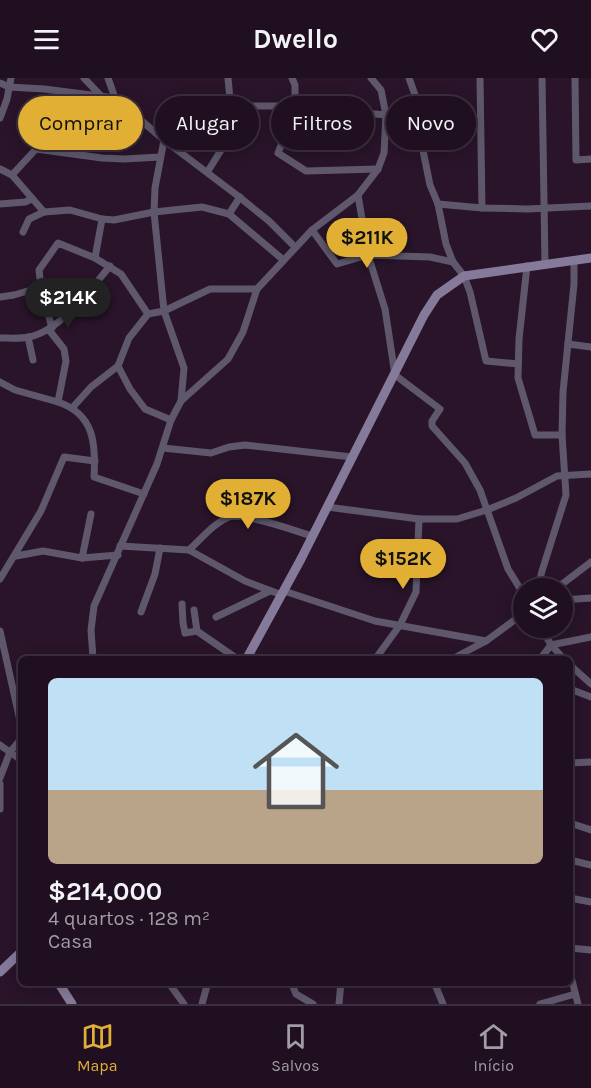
<!DOCTYPE html>
<html lang="pt">
<meta charset="utf-8">
<style>
:root{--surface:#1f0f20;--page:#2c1d2d;--text:#f1f3f6;--muted:#a19ca5;--line:#3c2f3e;--accent:#e1af34}
body{margin:0;font-family:Karla,sans-serif;background:var(--page);color:var(--text);height:100vh;display:flex;flex-direction:column;font-size:22px;white-space:nowrap}
*{box-sizing:border-box;margin:0}
p{font-size:20px;color:var(--muted)}
.icon{flex:none;width:33px;height:33px;fill:none;stroke:currentColor;stroke-width:2;stroke-linecap:round;stroke-linejoin:round}
.map{position:relative;flex:1;overflow:hidden}
.sheet{position:absolute;left:18px;top:578px;width:555px;height:330px;display:flex;flex-direction:column;background:var(--surface);border-radius:9px;box-shadow:0 3px 15px #0003,0 0 0 2px var(--line)}
.sheet>*{flex:none}
.guide{position:absolute;left:18px;top:18px;width:555px;height:54px;display:flex;gap:12px}
.fabs{position:absolute;left:513px;top:500px;display:grid;gap:12px}
.fabs a{display:grid;place-items:center;width:60px;height:60px;border-radius:50%;background:var(--surface);box-shadow:0 3px 15px #0003,0 0 0 2px var(--line);font-size:30px}
.price{position:absolute;translate:-50% -51px;padding:0 14px;border-radius:21px;background:var(--accent);color:#111;font-size:20px;line-height:39px;filter:drop-shadow(0 2px 3px #0008)}
.price::after{content:'';position:absolute;left:50%;top:36px;width:18px;height:14px;margin-left:-9px;background:inherit;clip-path:polygon(0 0,100% 0,50% 100%)}
.price.on{background:#222;color:#fff}
ul{padding:0;list-style:none}
li{display:grid;align-content:center;gap:12px;height:318px;padding:0 30px}
li+li{border-top:2px solid var(--line)}
li span{display:grid;place-items:center;height:186px;border-radius:9px;color:#555}
li>.icon{margin-inline-start:auto}
span .icon{width:108px;height:108px;fill:#fffc;stroke-width:1}
li b{font-size:26px}
.chip{padding:0 21px;border-radius:27px;background:var(--surface);box-shadow:0 3px 15px #0003,0 0 0 2px var(--line);font-size:21px;line-height:54px}
.chip.on{background:var(--accent);color:#111}
header{display:flex;justify-content:space-between;align-items:center;height:78px;padding:0 30px;background:var(--surface);font-size:27px;font-weight:700}
.dock{display:flex;justify-content:space-around;align-items:center;height:84px;border-top:2px solid var(--line);background:var(--surface);font-size:16px;color:var(--muted)}
.dock a{display:grid;justify-items:center;gap:3px}
.dock .on{color:var(--accent)}
.map>svg:first-child{display:block}
.lines{fill:none;stroke-linecap:round;stroke-linejoin:round}
.street{stroke:#5f586c;stroke-width:7}
.secondary{stroke:#857a99;stroke-width:9}
</style>
<header><svg class="icon" aria-label="menu" viewBox="0 0 24 24"><path d="M4 6h16M4 12h16M4 18h16"/></svg>Dwello<svg class="icon" aria-label="heart" viewBox="0 0 24 24"><path d="M12 20l-8-8c-3-5 5-10 8-4 3-6 11-1 8 4z"/></svg></header>
<div class="map">
<svg width="591" height="926" viewBox="0 0 591 926">
<rect width="100%" height="100%" fill="#29142a"/>
<g class="lines">
<g class="street">
<polyline points="84,0 101,18"/>
<polyline points="108,0 115,20"/>
<polyline points="292,0 295,7 295,29"/>
<polyline points="409,0 415,17 419,53 430,107 438,126 446,166 453,184 464,198 470,214 486,283 518,286"/>
<polyline points="480,0 482,130"/>
<polyline points="542,0 545,186"/>
<polyline points="575,0 576,82 591,81"/>
<polyline points="0,5 9,9 44,11 115,20 164,62 238,118 269,143 293,167"/>
<polyline points="230,28 288,28 386,37 419,53"/>
<polyline points="288,28 286,55 278,75 306,93 378,91"/>
<polyline points="0,40 7,21 11,0"/>
<polyline points="164,62 155,110 154,134 164,233 184,290 181,323"/>
<polyline points="0,91 12,97 44,134 70,132 102,141 114,142 154,134 202,129 229,136 281,180"/>
<polyline points="208,93 233,53 228,0"/>
<polyline points="12,97 36,71 102,80 124,81 160,79"/>
<polyline points="358,117 368,177 385,231 395,297 440,331 432,343 432,348 465,385 480,412 508,491 524,517"/>
<polyline points="0,126 25,124 32,121"/>
<polyline points="438,126 482,130 527,131 591,128"/>
<polyline points="229,136 240,119"/>
<polyline points="312,152 337,186 368,177 430,179 453,184"/>
<polyline points="23,154 29,141 44,134"/>
<polyline points="95,180 102,141"/>
<polyline points="527,188 519,261 518,300 535,357 562,357"/>
<polyline points="0,219 14,217 41,209"/>
<polyline points="52,250 41,209 39,192 58,165 95,180 121,196 148,236"/>
<path d="M49,252L64,271L66,283L58,324C94,336 96,365 94,399L144,416"/>
<polyline points="28,259 33,282"/>
<path d="M0,260C9,260 20,261 29,259C60,253 90,212 110,188"/>
<polyline points="568,266 591,269"/>
<polyline points="0,304 15,312 58,324"/>
<polyline points="73,329 91,309 118,288"/>
<polyline points="171,342 145,331 130,311 118,288 129,260 148,236 164,233 210,211 257,211"/>
<polyline points="163,370 211,375 229,369 245,367 352,379"/>
<polyline points="327,429 419,441 457,441 487,432 516,420 557,398 591,396"/>
<polyline points="120,468 189,472 245,503 282,517"/>
<path d="M189,472C201,461 214,445 229,439C244,434 295,453 312,458"/>
<polyline points="16,478 43,473 82,480 118,477"/>
<polyline points="82,480 91,436"/>
<polyline points="0,501 41,433 64,379 95,383"/>
<polyline points="538,510 542,493 566,417 562,357 563,314 574,206 574,182"/>
<polyline points="557,510 591,484"/>
<polyline points="284,513 375,543 486,563"/>
<polyline points="562,522 591,520"/>
<polyline points="182,526 183,545 185,555 197,553"/>
<polyline points="194,532 197,553 236,580"/>
<polyline points="141,534 155,496 160,470"/>
<polyline points="216,539 270,513"/>
<polyline points="541,549 551,567 563,580"/>
<polyline points="0,553 21,647"/>
<polyline points="93,580 91,552 94,528 157,386 171,342 181,323 228,281 243,254 257,211 312,152 358,117 378,91 384,75 386,37 381,12 371,0"/>
<polyline points="376,580 400,547 416,514 419,441"/>
<polyline points="454,580 486,563 524,535"/>
<polyline points="541,580 551,567 591,559"/>
<polyline points="570,587 591,606"/>
<polyline points="570,611 591,619"/>
<polyline points="0,667 21,682"/>
<polyline points="570,685 591,684"/>
<polyline points="0,700 10,674 21,661"/>
<polyline points="0,706 0,731"/>
<polyline points="570,745 591,752"/>
<polyline points="570,782 591,787"/>
<polyline points="570,820 591,824"/>
<polyline points="570,870 591,872"/>
<polyline points="570,894 578,926"/>
<polyline points="168,904 184,926"/>
<polyline points="291,904 296,916 313,926"/>
<polyline points="434,904 443,926"/>
<polyline points="202,926 208,904"/>
<polyline points="339,926 341,904"/>
<polyline points="540,926 575,916"/>
</g>
<g class="secondary">
<polyline points="247,580 301,481 424,237 437,217 464,198 591,180"/>
<polyline points="0,894 21,874"/>
<polyline points="58,904 72,926"/>
</g>
</g>
</svg>
<div class="fabs">
<a><svg class="icon" aria-label="layers" viewBox="0 0 24 24"><path d="M12 4l9 5-9 5-9-5zM3 14l9 5 9-5"/></svg></a>
</div>
<b class="price" style="left:367px;top:191px">$211K</b>
<b class="price on" style="left:68px;top:251px">$214K</b>
<b class="price" style="left:248px;top:452px">$187K</b>
<b class="price" style="left:403px;top:512px">$152K</b>
<div class="guide">
<a class="chip on">Comprar</a>
<a class="chip">Alugar</a>
<a class="chip">Filtros</a>
<a class="chip">Novo</a>
</div>
<section class="sheet">
<ul>
<li><span style="background:linear-gradient(#bfe0f5 60%,#b9a48a 0)"><svg class="icon" aria-label="home" viewBox="0 0 24 24"><path d="M3 11l9-7 9 7M6 9v11h12V9"/></svg></span><div><b>$214,000</b><p>4 quartos · 128 m²</p><p>Casa</p></div></li>
</ul>
</section>
</div>
<nav class="dock">
<a class="on"><svg class="icon" aria-label="map" viewBox="0 0 24 24"><path d="M3 6l6-2 6 2 6-2v14l-6 2-6-2-6 2zM9 4v14M15 6v14"/></svg>Mapa</a>
<a><svg class="icon" aria-label="saved" viewBox="0 0 24 24"><path d="M7 4h10v16l-5-4-5 4z"/></svg>Salvos</a>
<a><svg class="icon" aria-label="home" viewBox="0 0 24 24"><path d="M3 11l9-7 9 7M6 9v11h12V9"/></svg>Início</a>
</nav>
